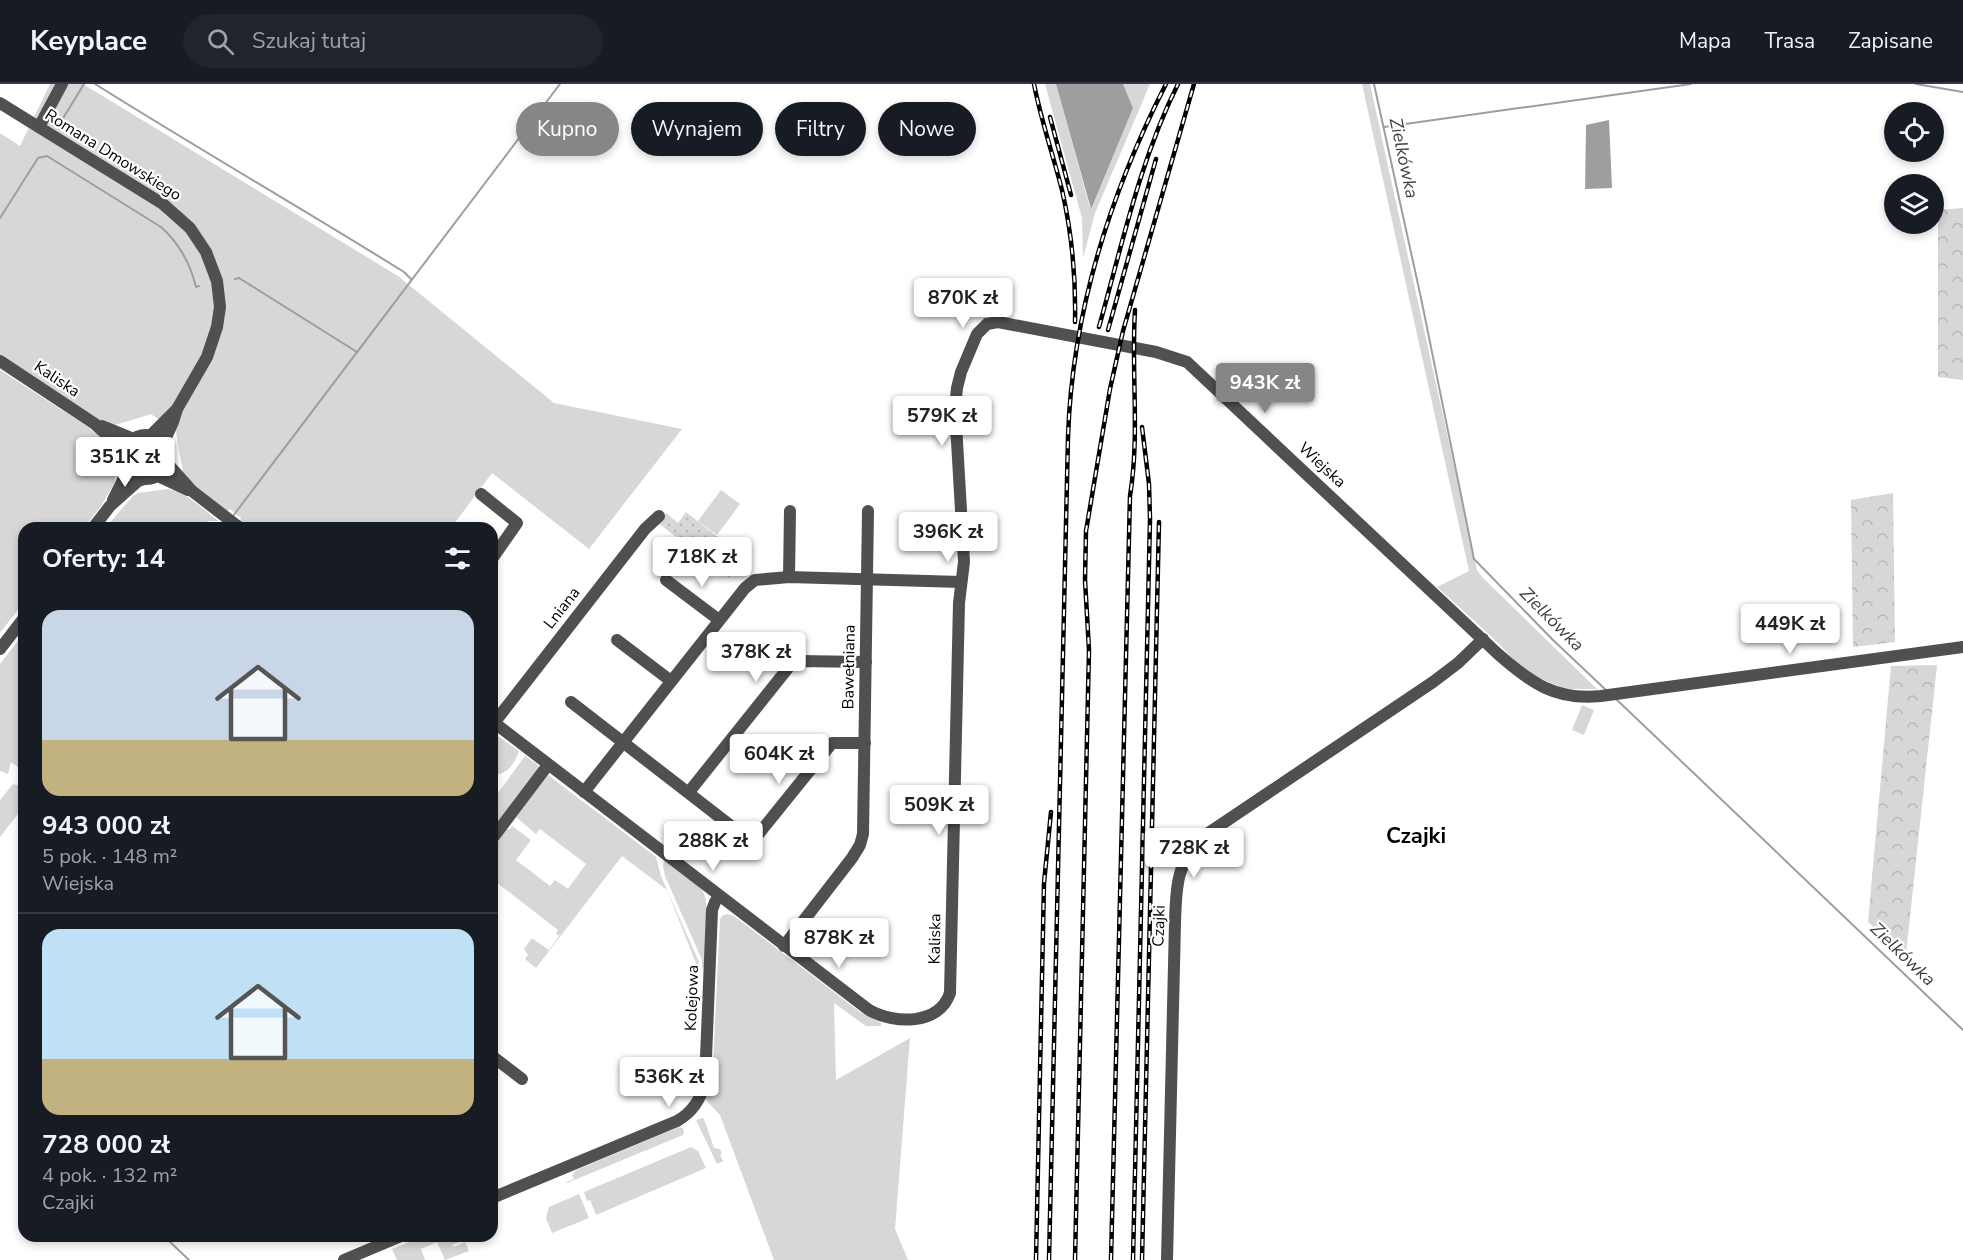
<!DOCTYPE html>
<html lang="pl">
<meta charset="utf-8">
<style>
:root{--surface:#171b24;--page:#20242c;--text:#f1f3f6;--muted:#9ea1a6;--line:#363941;--accent:#858687}
body{margin:0;font-family:"Nunito Sans",sans-serif;background:var(--page);color:var(--text);height:100vh;display:flex;flex-direction:column;font-size:22px;white-space:nowrap}
*{box-sizing:border-box;margin:0}
p{font-size:20px;color:var(--muted)}
.icon{flex:none;width:33px;height:33px;fill:none;stroke:currentColor;stroke-width:2;stroke-linecap:round;stroke-linejoin:round}
.map{position:relative;flex:1;overflow:hidden}
.details{position:absolute;left:18px;top:438px;width:480px;height:720px;display:flex;flex-direction:column;background:var(--surface);border-radius:18px;box-shadow:0 3px 9px #0003}
.details>*{flex:none}
.banner{position:absolute;left:516px;top:18px;width:570px;height:54px;display:flex;gap:12px}
.controls{position:absolute;left:1884px;top:18px;display:grid;gap:12px}
.controls a{display:grid;place-items:center;width:60px;height:60px;border-radius:50%;background:var(--surface);box-shadow:0 3px 9px #0003;font-size:30px}
.price{position:absolute;translate:-50% -51px;padding:0 14px;border-radius:6px;background:#fff;color:#222;font-size:20px;line-height:39px;filter:drop-shadow(0 2px 3px #0008)}
.price::after{content:'';position:absolute;left:50%;top:36px;width:18px;height:14px;margin-left:-9px;background:inherit;clip-path:polygon(0 0,100% 0,50% 100%)}
.price.on{background:var(--accent);color:#fff}
ul{padding:0;list-style:none}
li{display:grid;align-content:center;gap:12px;height:318px;padding:0 24px}
li+li{border-top:2px solid var(--line)}
li span{display:grid;place-items:center;height:186px;border-radius:18px;color:#555}
li>.icon{margin-inline-start:auto}
span .icon{width:108px;height:108px;fill:#fffc;stroke-width:1}
li b{font-size:26px}
h2{display:flex;justify-content:space-between;align-items:center;height:72px;padding:0 24px;font-size:26px}
.pill{padding:0 21px;border-radius:27px;background:var(--surface);box-shadow:0 3px 9px #0003;font-size:21px;line-height:54px}
.pill.on{background:var(--accent);color:#fff}
header{display:flex;align-items:center;gap:36px;box-sizing:border-box;height:84px;padding:0 30px;background:var(--surface);border-bottom:2px solid var(--line)}
header strong{font-size:28px}
nav{display:flex;gap:33px;margin-inline-start:auto;font-size:21px}
.search{width:420px;height:54px;background:var(--page);display:flex;align-items:center;gap:15px;box-sizing:border-box;padding:0 21px;border-radius:33px;color:var(--muted);font-size:22px}
.map>svg:first-child{display:block}
.grass{fill:#d7d7d7}
.forest{fill:url(#forest-crowns)}
.park{fill:url(#park-dots)}
.water{fill:#9e9e9e}
.lines{fill:none;stroke-linecap:round;stroke-linejoin:round}
.stream{stroke:#9e9e9e;stroke-width:2}
.minor{stroke:#505050;stroke-width:12}
.rail-casing{stroke:#000;stroke-width:4.5}
.rail{stroke:#fff;stroke-width:2;stroke-dasharray:7;stroke-linecap:butt}
.labels{text-anchor:middle;dominant-baseline:central;stroke-width:4.5;stroke-linejoin:round;paint-order:stroke}
.street-label{font-size:16px;fill:#000;stroke:#fff}
.water-label{font-size:18px;font-style:italic;fill:#3f3f3f;stroke:#fff}
.district-label{font-size:22px;font-weight:bold;fill:#000;stroke:#fff}
</style>
<header>
<strong>Keyplace</strong>
<div class="search"><svg class="icon" aria-label="search" viewBox="0 0 24 24"><circle cx="10" cy="10" r="6"/><path d="M15 15l6 6"/></svg>Szukaj tutaj</div>
<nav><a>Mapa</a><a>Trasa</a><a>Zapisane</a></nav>
</header>
<div class="map">
<svg width="1963" height="1176" viewBox="0 0 1963 1176">
<defs>
<pattern id="forest-crowns" width="20" height="18" patternUnits="userSpaceOnUse" patternTransform="scale(1.5)"><rect width="20" height="18" fill="#d7d7d7"/><path d="M2 6a3 3 0 1 1 6 0M12 15a3 3 0 1 1 6 0" fill="none" stroke="#b7b7b7"/></pattern>
<pattern id="park-dots" width="8" height="8" patternUnits="userSpaceOnUse" patternTransform="scale(1.5)"><rect width="8" height="8" fill="#d7d7d7"/><path d="M2 2h.1M6 6h.1" fill="none" stroke="#b7b7b7" stroke-width="1.8" stroke-linecap="round"/></pattern>
</defs>
<rect width="100%" height="100%" fill="#fff"/>
<g class="grass">
<polygon points="50,0 83,0 398,192 554,319 682,345 589,465 492,389 451,444 249,444 240,437 241,434 230,425 227,427 184,394 176,348 151,330 109,343 0,272 0,49 20,62"/>
<polygon points="1045,0 1056,0 1090,124 1133,24 1123,0 1150,0 1095,129 1083,174 1082,134"/>
<polygon points="1362,0 1370,0 1477,486 1482,493 1597,605 1566,605 1539,594 1519,581 1492,553 1437,503 1469,487"/>
<polygon points="0,286 88,343 110,361 115,398 101,422 86,441 84,439 81,444 24,444 24,518 0,549"/>
<polygon points="143,359 154,361 160,371 157,383 147,388 136,385 131,374 133,365 140,371 140,375 142,378 147,380 151,378 153,372 150,368 146,367 142,368 135,363"/>
<path d="M168,405C186,408 204,426 218,437H208L216,444H105L133,412L138,409Z"/>
<polygon points="721,406 740,420 717,451 698,437"/>
<polygon points="24,549 24,687 11,678 8,690 0,687 0,580"/>
<polygon points="1582,621 1594,626 1584,651 1572,646"/>
<path d="M492,648L519,667C515,679 506,693 492,690Z"/>
<polygon points="525,672 538,681 539,684 492,747 492,717"/>
<polygon points="548,691 656,773 661,792 699,878 698,890 697,882 667,806 622,772 536,884 525,875 528,871 524,865 531,855 533,855 549,866 559,852 556,849 558,846 492,795 492,769 494,766 492,760 507,745 510,745 512,742 531,756 516,776 550,802 555,796 568,805 586,780 540,745 536,750 516,733"/>
<polygon points="13,700 24,703 24,722 0,753 0,716"/>
<path d="M664,777C676,785 694,794 702,806C712,821 705,864 704,883L702,884V876L665,792L663,782Z"/>
<polygon points="727,830 734,832 860,928 881,939 881,942 866,942 834,919 836,996 910,954 895,1145 908,1176 774,1176 720,1031 705,1015 710,1001 713,981 720,835 723,831"/>
<polygon points="702,1034 704,1035 714,1064 720,1065 722,1070 720,1070 723,1077 717,1080 697,1038 696,1036"/>
<polygon points="679,1043 683,1044 684,1049 683,1051 567,1099 566,1098 574,1095 572,1091 576,1086"/>
<polygon points="691,1063 698,1067 706,1084 596,1131 590,1116 587,1117 584,1108"/>
<polygon points="579,1110 589,1134 552,1149 546,1134 549,1123"/>
<polygon points="424,1152 463,1152 465,1156 452,1161 454,1163 465,1158 469,1167 445,1176 437,1158 421,1165 425,1176 397,1176 392,1165"/>
</g>
<g class="forest">
<polygon points="1963,124 1963,296 1938,293 1938,126"/>
<polygon points="1893,409 1895,558 1853,563 1851,416"/>
<polygon points="1937,581 1906,870 1868,838 1891,582"/>
</g>
<polygon class="park" points="686,428 746,475 729,494 658,439 666,429 678,439"/>
<g class="water">
<polygon points="1056,0 1123,0 1133,24 1091,125"/>
<polygon points="1609,36 1612,104 1585,105 1586,41"/>
</g>
<g class="lines">
<g class="stream">
<path d="M95,0C197,64 301,124 404,188L411,195"/>
<polyline points="1374,0 1421,214 1474,475 1552,555 1607,607"/>
<polyline points="1916,0 1963,8"/>
<polyline points="62,36 84,0"/>
<polyline points="1384,43 1691,0"/>
<path d="M0,134L38,74L47,72L161,143C179,159 190,179 196,203L199,202"/>
<polyline points="235,195 239,194 357,268"/>
<polyline points="233,432 560,0"/>
<polyline points="1616,615 1963,946"/>
<polyline points="166,1152 168,1156 189,1176"/>
</g>
<g class="minor">
<polyline points="0,19 163,120 190,144 206,168 217,197 220,223 217,243 207,273 177,325 173,338 163,360"/>
<polyline points="39,43 62,0"/>
<path d="M0,277L95,340C105,350 117,358 124,370"/>
<polyline points="102,342 134,355"/>
<circle cx="146" cy="373" r="22"/>
<polyline points="150,352 177,325"/>
<polyline points="167,379 192,407 240,444"/>
<polyline points="158,392 188,406"/>
<polyline points="481,410 517,439 492,475"/>
<polyline points="113,416 123,396 127,384"/>
<polyline points="93,444 110,422 138,397 144,395"/>
<polyline points="789,493 790,427"/>
<polyline points="666,496 719,536"/>
<polyline points="617,556 671,597"/>
<polyline points="0,565 24,534"/>
<polyline points="571,618 744,752 752,754 757,752 832,659 865,659"/>
<path d="M492,637L869,926C894,940 939,942 950,909L959,519L964,478L955,323L957,304L961,288L977,250L987,240L998,238L1156,268L1187,278L1498,570C1531,599 1556,617 1601,612L1963,563"/>
<polyline points="494,639 645,445 659,432"/>
<polyline points="584,708 745,504 755,496 789,493 961,498"/>
<polyline points="689,708 792,579 798,577 866,578"/>
<polyline points="492,755 548,681"/>
<polyline points="784,862 852,774 860,761 863,750 868,427"/>
<polyline points="492,972 522,995"/>
<path d="M492,1114L677,1037C693,1028 701,1015 705,998L712,826L715,818L719,812"/>
<polyline points="344,1176 401,1152"/>
<path d="M1167,1176L1175,839C1176,804 1176,778 1204,752L1433,598L1458,579L1483,555"/>
</g>
<g class="rail-casing">
<g id="rail">
<path d="M1034,0C1041,36 1053,71 1062,106C1072,150 1076,194 1075,238"/>
<polyline points="1050,33 1071,111"/>
<path d="M1099,243C1122,161 1140,76 1178,0"/>
<polyline points="1108,246 1156,75"/>
<polyline points="1036,1176 1044,799 1051,728"/>
<path d="M1049,1176L1068,353C1072,229 1110,110 1166,0"/>
<polyline points="1075,1176 1089,566 1085,496 1086,447 1110,305 1123,247 1194,0"/>
<path d="M1111,1176L1130,412C1140,350 1131,288 1135,226"/>
<polyline points="1133,1176 1150,435 1149,400 1142,343"/>
<polyline points="1142,1176 1159,438"/>
</g>
</g>
<use href="#rail" class="rail"/>
</g>
<g class="labels">
<g class="street-label">
<text transform="translate(113 71) rotate(32)">Romana Dmowskiego</text>
<text transform="translate(57 295) rotate(34)">Kaliska</text>
<text transform="translate(1322 381) rotate(43)">Wiejska</text>
<text transform="translate(562 524) rotate(-52)">Lniana</text>
<text transform="translate(849 583) rotate(-89)">Bawełniana</text>
<text transform="translate(1159 842) rotate(-88)">Czajki</text>
<text transform="translate(935 855) rotate(-89)">Kaliska</text>
<text transform="translate(692 914) rotate(-88)">Kolejowa</text>
</g>
<g class="water-label">
<text transform="translate(1404 74) rotate(78)">Zielkówka</text>
<text transform="translate(1552 535) rotate(45)">Zielkówka</text>
<text transform="translate(1903 870) rotate(44)">Zielkówka</text>
</g>
<g class="district-label">
<text x="1416" y="752">Czajki</text>
</g>
</g>
</svg>
<div class="controls">
<a><svg class="icon" aria-label="locate" viewBox="0 0 24 24"><circle cx="12" cy="12" r="6"/><path d="M12 2v4M12 18v4M2 12h4M18 12h4"/></svg></a>
<a><svg class="icon" aria-label="layers" viewBox="0 0 24 24"><path d="M12 4l9 5-9 5-9-5zM3 14l9 5 9-5"/></svg></a>
</div>
<b class="price" style="left:963px;top:245px">870K zł</b>
<b class="price on" style="left:1265px;top:330px">943K zł</b>
<b class="price" style="left:942px;top:363px">579K zł</b>
<b class="price" style="left:125px;top:404px">351K zł</b>
<b class="price" style="left:948px;top:479px">396K zł</b>
<b class="price" style="left:702px;top:504px">718K zł</b>
<b class="price" style="left:1790px;top:571px">449K zł</b>
<b class="price" style="left:756px;top:599px">378K zł</b>
<b class="price" style="left:779px;top:701px">604K zł</b>
<b class="price" style="left:939px;top:752px">509K zł</b>
<b class="price" style="left:713px;top:788px">288K zł</b>
<b class="price" style="left:1194px;top:795px">728K zł</b>
<b class="price" style="left:839px;top:885px">878K zł</b>
<b class="price" style="left:669px;top:1024px">536K zł</b>
<div class="banner">
<a class="pill on">Kupno</a>
<a class="pill">Wynajem</a>
<a class="pill">Filtry</a>
<a class="pill">Nowe</a>
</div>
<section class="details">
<h2>Oferty: 14<svg class="icon" aria-label="filters" viewBox="0 0 24 24"><path d="M4 7h16M4 17h16"/><circle cx="9" cy="7" r="2"/><circle cx="15" cy="17" r="2"/></svg></h2>
<ul>
<li><span style="background:linear-gradient(#c9d6e8 70%,#c2b280 0)"><svg class="icon" aria-label="home" viewBox="0 0 24 24"><path d="M3 11l9-7 9 7M6 9v11h12V9"/></svg></span><div><b>943 000 zł</b><p>5 pok. · 148 m²</p><p>Wiejska</p></div></li>
<li><span style="background:linear-gradient(#bfe0f5 70%,#c2b280 0)"><svg class="icon" aria-label="home" viewBox="0 0 24 24"><path d="M3 11l9-7 9 7M6 9v11h12V9"/></svg></span><div><b>728 000 zł</b><p>4 pok. · 132 m²</p><p>Czajki</p></div></li>
</ul>
</section>
</div>
